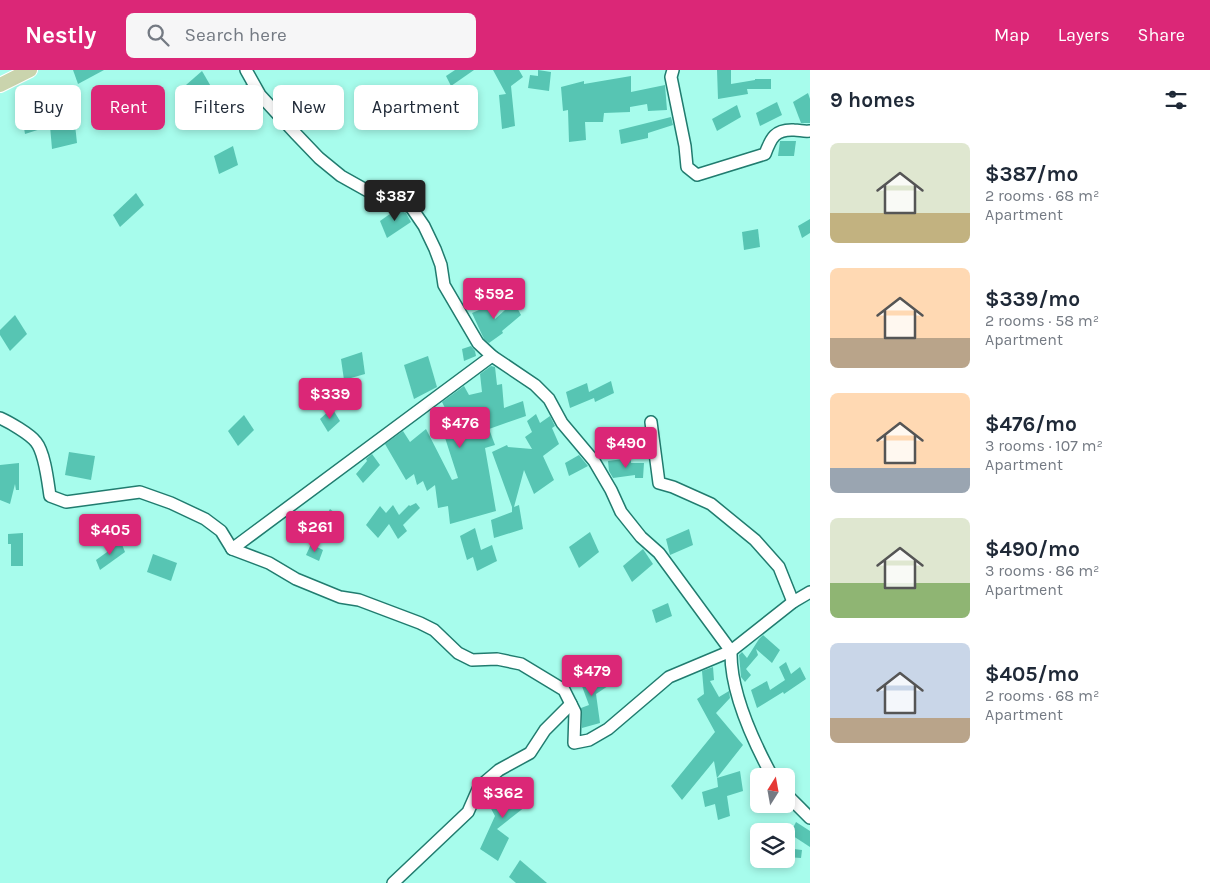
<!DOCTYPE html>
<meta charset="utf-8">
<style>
:root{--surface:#fff;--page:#f6f6f7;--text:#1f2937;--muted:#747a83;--accent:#db2777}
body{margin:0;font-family:Karla,sans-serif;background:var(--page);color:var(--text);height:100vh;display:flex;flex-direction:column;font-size:19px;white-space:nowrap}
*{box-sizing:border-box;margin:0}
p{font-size:16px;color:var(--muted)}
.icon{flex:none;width:28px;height:28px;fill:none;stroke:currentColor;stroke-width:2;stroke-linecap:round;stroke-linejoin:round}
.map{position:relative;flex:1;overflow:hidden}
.drawer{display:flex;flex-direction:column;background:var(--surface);width:400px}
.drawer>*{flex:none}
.hud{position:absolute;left:15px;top:15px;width:475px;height:45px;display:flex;gap:10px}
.needle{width:32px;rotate:11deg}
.controls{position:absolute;left:750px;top:698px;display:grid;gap:10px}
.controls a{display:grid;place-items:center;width:45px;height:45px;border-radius:8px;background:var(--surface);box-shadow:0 2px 8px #0003;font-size:25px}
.price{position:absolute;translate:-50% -42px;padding:0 11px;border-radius:5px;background:var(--accent);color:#fff;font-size:16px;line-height:32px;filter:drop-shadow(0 1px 2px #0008)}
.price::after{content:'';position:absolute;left:50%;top:30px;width:15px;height:11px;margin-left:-8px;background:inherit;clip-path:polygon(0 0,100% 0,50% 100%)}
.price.active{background:#222;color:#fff}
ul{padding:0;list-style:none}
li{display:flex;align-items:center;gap:15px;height:125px;padding:0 20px}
li span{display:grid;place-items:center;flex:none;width:140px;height:100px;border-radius:8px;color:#555}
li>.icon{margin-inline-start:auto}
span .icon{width:60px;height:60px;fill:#fffc;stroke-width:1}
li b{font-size:21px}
h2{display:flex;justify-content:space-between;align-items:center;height:60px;padding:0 20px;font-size:21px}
.tag{padding:0 18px;border-radius:8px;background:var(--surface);box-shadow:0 2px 8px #0003;font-size:18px;line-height:45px}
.tag.active{background:var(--accent);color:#fff}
header{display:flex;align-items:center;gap:30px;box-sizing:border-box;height:70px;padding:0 25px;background:var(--accent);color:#fff}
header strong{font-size:24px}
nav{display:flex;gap:28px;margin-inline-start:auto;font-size:18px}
.search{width:350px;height:45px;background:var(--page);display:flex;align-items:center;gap:12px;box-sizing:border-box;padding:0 18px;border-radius:8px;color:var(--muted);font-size:19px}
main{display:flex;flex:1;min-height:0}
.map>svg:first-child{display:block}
.building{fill:#57c5b3}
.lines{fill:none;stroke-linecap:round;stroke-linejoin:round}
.minor-casing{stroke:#217c6f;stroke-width:14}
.major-casing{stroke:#fff;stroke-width:16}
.minor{stroke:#fff;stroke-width:11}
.major{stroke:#cad4ad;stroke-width:14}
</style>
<header>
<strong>Nestly</strong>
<div class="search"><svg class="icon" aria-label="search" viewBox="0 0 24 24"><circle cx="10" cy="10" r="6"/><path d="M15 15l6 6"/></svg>Search here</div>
<nav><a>Map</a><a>Layers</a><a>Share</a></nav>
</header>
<main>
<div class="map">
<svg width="810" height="813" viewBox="0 0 810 813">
<rect width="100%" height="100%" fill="#a7fcec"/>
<g class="building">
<polygon points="73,0 104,0 78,14"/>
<polygon points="455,0 474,0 451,16 446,6"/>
<polygon points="493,0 519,0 523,7 511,16 515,56 502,59 499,25 506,24"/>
<polygon points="538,0 551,2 549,21 528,18 530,5 538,6"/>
<polygon points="717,0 731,0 731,14 755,10 755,9 771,9 771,19 747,19 748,24 718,29"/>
<polygon points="202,1 224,39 207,53 186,15"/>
<polygon points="631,6 631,22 665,15 667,40 648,41 647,34 630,37 630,42 604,43 603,52 585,52 586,70 569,72 568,40 563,41 561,17 584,11 584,14"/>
<polygon points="246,14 251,24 238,36 232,27"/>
<polygon points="808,23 810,29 810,53 801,53 793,32"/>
<polygon points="777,32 782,45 760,56 756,43"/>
<polygon points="737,35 741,47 717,61 712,49"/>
<polygon points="73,36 77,73 52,79 50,56 25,64 22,46 40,40 41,44"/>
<polygon points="671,47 673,55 648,63 648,68 621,74 619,60"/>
<polygon points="780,71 796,71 794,86 778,86"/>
<polygon points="233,76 238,95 219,104 214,86"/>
<polygon points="136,123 144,135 120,157 113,145"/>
<polygon points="397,139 406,143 411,152 387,168 380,151"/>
<polygon points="810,149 810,163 802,168 798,156"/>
<polygon points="758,159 760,177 744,180 742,162"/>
<polygon points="490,228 495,249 514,232 521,245 502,261 503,263 489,273 484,269 472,243 479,240 478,233"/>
<polygon points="15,245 27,264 10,281 0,265 0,260"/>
<polygon points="471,276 475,281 476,286 464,291 462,279"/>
<polygon points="362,282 365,304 344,310 341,289"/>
<polygon points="428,286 437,317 414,329 404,295"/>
<polygon points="491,296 495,297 497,315 502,314 504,338 523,331 526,346 489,359 495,375 485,378 496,441 450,454 448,436 438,438 435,415 427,421 423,411 417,415 414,404 406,410 385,374 403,361 410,372 426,359 452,410 458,408 437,343 445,338 442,332 464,316 469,325 482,322 480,304"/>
<polygon points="611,311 614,323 595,332 594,328 570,338 566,322 587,313 589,322"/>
<polygon points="332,338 340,351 328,362 320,349"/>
<polygon points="536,344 540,353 550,346 555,356 552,358 559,374 543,386 554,410 534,424 524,400 514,437 519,435 523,459 494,468 491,450 512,442 512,437 492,382 507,375 508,377 532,379 525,367 532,362 527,351"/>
<polygon points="244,345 254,360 238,376 228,361"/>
<polygon points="69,382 95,386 91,410 65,405"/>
<polygon points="372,384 380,395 363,413 356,404 367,391 366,389"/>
<polygon points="579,385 588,396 569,406 565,393"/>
<polygon points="631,388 631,393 644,393 643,408 635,408 635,405 613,408 609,401 608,391"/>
<polygon points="19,393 19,420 16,420 15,414 10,434 0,430 0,395"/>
<polygon points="416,433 420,438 403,455 407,461 398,469 389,454 378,468 366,455 380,436 386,443 393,435 399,445 409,435 410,436"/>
<polygon points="330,439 344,450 334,465 321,454"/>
<polygon points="475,458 481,480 492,475 497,491 477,501 473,487 467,490 460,466"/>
<polygon points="689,459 693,475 670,485 666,469"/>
<polygon points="590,462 599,482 579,498 569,477"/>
<polygon points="23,463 23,496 11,496 11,474 8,474 8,464"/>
<polygon points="121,472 125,482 100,500 96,490"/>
<polygon points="311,474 323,480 319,491 306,485"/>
<polygon points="643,479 653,494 632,512 623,496"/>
<polygon points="153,484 177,493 171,511 147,502"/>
<polygon points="668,533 672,546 656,553 652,540"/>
<polygon points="763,565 780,580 772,593 756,579 758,585 746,599 751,605 745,612 741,607 739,585 742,582 747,588 759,569"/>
<polygon points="786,592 791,604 800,597 806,609 784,624 783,622 757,638 751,620 767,611 770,620 785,610 779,597"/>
<polygon points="713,597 714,610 710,611 719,627 729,621 730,628 716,643 743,675 717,708 714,691 682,730 671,716 715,662 697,629 704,624 702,601"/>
<polygon points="602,598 608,616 596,624 600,653 582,658 581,638 589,635 580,611"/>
<polygon points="740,701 743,721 727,726 730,746 718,750 715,734 705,737 702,722 718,717 717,708"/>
<polygon points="519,712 530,733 497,759 509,768 498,791 480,779 495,746 489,735"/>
<polygon points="796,752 810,761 810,777 790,764"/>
<polygon points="786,778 802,780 801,788 786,787"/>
<polygon points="520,790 547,813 516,813 509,807"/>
</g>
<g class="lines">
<g class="minor-casing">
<g id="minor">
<path d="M246,0L260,25L296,64L319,88L341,106L366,120L391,128L411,137L424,156L435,179L441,195L444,215L478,273L492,286L535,315L549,329L562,353L594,391L611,420L621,442L641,467L659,483L731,581C730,622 753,671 772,706"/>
<path d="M673,0L671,7L685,76L687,97L697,105L765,84C771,68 775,59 794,60C800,60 804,62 810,61"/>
<path d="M0,348C9,352 30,364 36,372C45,383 48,413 50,426L66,432L140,422L171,433L205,449L221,461L232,479L269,493L296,509L340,527L359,530L420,553L434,560L458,583L472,590L497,589L521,594L564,620L575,642L574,673L589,670L608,659L669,607L731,581L793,532L810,522"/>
<polyline points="651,352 659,413 673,417 711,434 755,470 779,497 793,532"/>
<polyline points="232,479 492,286"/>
<polyline points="786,724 810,748"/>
<polyline points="393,813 468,742 479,717 499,700 530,683 545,660 571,634"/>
</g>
</g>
<g class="major-casing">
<polyline id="major" points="0,15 30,0"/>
</g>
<use href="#minor" class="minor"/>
<use href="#major" class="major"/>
</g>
</svg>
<div class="controls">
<a><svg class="needle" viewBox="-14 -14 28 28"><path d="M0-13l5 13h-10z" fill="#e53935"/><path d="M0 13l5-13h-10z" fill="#747a83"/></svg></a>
<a><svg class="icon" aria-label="layers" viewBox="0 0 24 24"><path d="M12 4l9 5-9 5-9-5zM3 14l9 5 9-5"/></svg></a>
</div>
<b class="price active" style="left:395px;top:152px">$387</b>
<b class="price" style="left:494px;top:250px">$592</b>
<b class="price" style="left:330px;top:350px">$339</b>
<b class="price" style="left:460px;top:379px">$476</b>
<b class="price" style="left:626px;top:399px">$490</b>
<b class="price" style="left:315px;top:483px">$261</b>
<b class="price" style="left:110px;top:486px">$405</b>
<b class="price" style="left:592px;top:627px">$479</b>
<b class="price" style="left:503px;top:749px">$362</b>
<div class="hud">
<a class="tag">Buy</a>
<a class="tag active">Rent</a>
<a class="tag">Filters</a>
<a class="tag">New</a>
<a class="tag">Apartment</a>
</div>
</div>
<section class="drawer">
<h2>9 homes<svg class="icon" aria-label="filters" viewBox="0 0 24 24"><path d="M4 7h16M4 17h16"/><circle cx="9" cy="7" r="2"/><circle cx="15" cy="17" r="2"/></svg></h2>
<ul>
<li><span style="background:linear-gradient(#dfe7d0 70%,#c2b280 0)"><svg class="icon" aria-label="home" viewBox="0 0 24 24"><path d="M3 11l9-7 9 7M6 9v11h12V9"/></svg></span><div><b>$387/mo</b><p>2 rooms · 68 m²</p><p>Apartment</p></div></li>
<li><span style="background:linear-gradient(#ffd9b3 70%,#b9a48a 0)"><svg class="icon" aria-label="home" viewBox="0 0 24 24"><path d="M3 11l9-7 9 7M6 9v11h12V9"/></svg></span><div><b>$339/mo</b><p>2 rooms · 58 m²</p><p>Apartment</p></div></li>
<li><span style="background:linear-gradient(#ffd9b3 75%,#9aa5b1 0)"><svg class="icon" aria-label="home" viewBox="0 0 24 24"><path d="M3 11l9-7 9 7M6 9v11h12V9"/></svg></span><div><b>$476/mo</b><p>3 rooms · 107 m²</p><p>Apartment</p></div></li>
<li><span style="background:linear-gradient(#dfe7d0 65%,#8fb573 0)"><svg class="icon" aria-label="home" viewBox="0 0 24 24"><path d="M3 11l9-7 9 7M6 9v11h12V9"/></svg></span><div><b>$490/mo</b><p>3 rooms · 86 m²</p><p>Apartment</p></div></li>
<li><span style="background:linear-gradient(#c9d6e8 75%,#b9a48a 0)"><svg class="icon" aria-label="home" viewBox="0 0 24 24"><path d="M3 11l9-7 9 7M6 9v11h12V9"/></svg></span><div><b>$405/mo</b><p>2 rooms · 68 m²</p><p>Apartment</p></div></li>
</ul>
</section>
</main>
